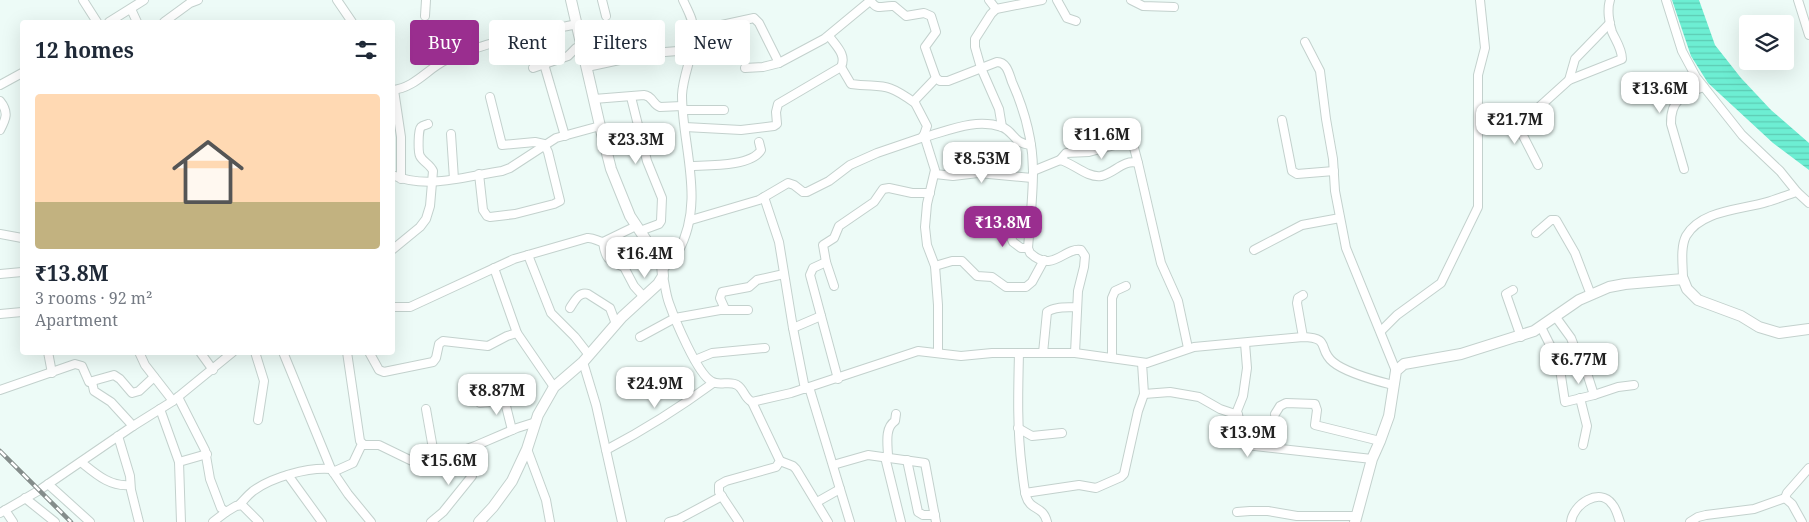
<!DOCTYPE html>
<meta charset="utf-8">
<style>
:root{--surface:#fff;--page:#f2f2f3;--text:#1f2937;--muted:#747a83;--accent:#9a2e8f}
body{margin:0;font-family:"Noto Serif",serif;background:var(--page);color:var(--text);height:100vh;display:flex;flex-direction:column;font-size:19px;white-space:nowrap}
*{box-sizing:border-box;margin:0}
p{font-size:16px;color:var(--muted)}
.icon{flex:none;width:28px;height:28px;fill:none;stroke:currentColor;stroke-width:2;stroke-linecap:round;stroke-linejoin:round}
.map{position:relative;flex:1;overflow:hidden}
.side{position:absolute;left:20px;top:20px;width:375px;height:335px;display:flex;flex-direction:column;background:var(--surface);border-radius:5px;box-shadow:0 5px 20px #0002}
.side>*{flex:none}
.hud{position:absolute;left:410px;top:20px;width:475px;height:45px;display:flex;gap:10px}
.buttons{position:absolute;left:1739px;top:15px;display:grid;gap:10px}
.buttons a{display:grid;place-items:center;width:55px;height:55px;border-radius:5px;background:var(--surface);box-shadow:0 5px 20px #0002;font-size:25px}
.price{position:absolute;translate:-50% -42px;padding:0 11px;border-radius:10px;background:#fff;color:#222;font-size:16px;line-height:32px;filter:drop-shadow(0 1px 2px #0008)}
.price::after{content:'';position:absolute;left:50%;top:30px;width:15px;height:11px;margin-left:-8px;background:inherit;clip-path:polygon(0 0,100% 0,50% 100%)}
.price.selected{background:var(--accent);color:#fff}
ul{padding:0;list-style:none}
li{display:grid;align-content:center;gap:10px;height:265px;padding:0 15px}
li span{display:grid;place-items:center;height:155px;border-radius:5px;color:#555}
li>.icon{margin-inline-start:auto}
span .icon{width:90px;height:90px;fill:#fffc;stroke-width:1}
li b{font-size:21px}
h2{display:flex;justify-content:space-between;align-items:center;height:60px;padding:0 15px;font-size:21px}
.pill{padding:0 18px;border-radius:5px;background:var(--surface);box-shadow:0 5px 20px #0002;font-size:18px;line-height:45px}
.pill.selected{background:var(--accent);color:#fff}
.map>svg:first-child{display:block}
.water{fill:url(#water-rules)}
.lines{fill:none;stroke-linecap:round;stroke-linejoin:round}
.street-casing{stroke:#c3d1cd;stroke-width:10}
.secondary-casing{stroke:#c3d1cd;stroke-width:12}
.street{stroke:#fff;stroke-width:8}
.secondary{stroke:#fff;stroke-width:10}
.rail-casing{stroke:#848d8b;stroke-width:4.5}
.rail{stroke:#fff;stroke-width:2.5;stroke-dasharray:8;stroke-linecap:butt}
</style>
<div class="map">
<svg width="1809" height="522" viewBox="0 0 1809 522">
<defs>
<pattern id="water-rules" width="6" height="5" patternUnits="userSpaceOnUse" patternTransform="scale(1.25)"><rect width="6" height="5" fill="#6deed3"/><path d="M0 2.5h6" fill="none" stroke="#5dcbb4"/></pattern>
</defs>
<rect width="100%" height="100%" fill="#edfbf7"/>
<polygon class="water" points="1672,0 1699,0 1715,45 1741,78 1771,110 1809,143 1809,170 1773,143 1708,83 1691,56"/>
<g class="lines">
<g class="street-casing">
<g id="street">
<polyline points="83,0 97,22"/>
<polyline points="337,0 352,22"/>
<polyline points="602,0 606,16"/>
<path d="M870,0C878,12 882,5 894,6L906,16L924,13L931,16L936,32L925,47L936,78L940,81H948L997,62C1007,62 1009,74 1012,82C1024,109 1033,141 1033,171C1033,197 1030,222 1028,248L1030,253C1053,274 1064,247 1081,250L1085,256L1084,267L1078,291L1075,353"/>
<polyline points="989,0 996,9"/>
<polyline points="1057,0 1067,18 1076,21"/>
<polyline points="1131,0 1143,6 1174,7"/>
<polyline points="1666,0 1682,51 1696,77 1742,135 1780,171 1797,192"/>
<polyline points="1798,0 1809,35"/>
<polyline points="131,9 137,22"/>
<polyline points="425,16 426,0"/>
<polyline points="109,22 144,0"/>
<polyline points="164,22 190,3 198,0"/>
<polyline points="694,31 754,18 759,23 779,63"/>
<polyline points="1305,42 1320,71 1326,119 1333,159 1335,191 1346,248 1396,371"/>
<polyline points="544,64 565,136"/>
<polyline points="587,67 652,53 691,50"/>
<path d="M841,67L851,84C884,88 885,81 915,103"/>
<polyline points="533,68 568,56 576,48 582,46"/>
<polyline points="745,68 763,67 779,63 824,39 870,1"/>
<polyline points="1569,80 1575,59 1610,23"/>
<polyline points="0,85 22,73"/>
<path d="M392,90C415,88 427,69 446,60C487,41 533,33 577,24"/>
<polyline points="394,90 401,137 401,179"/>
<polyline points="631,97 647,161 662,198 661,221 659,224 640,231"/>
<path d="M594,99L644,95C653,96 652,104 660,107L682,106"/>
<path d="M0,101C9,112 6,119 0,130"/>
<polyline points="683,110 724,110"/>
<polyline points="1512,114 1538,165"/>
<polyline points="1282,120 1292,171 1297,174 1334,171"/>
<path d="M1478,120L1538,108L1569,80L1622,59C1622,49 1616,41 1612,32C1609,23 1607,9 1610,0"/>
<path d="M685,127L741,130L774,126L777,124L776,112L778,104L841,67C847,55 836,46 829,36"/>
<polyline points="1002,127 999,109 981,68 975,47 975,39 991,14 996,9 1042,0"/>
<polyline points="451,134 454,179"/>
<polyline points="924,135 935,170 927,204 925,227 927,245 935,266 938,305 938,353"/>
<path d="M925,137C950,130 976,118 1002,127C1015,132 1012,143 1031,145"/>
<polyline points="1060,160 1066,153 1089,152 1126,142 1133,144 1138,163"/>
<path d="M690,166C707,165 751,167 761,150L759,142"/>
<path d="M1684,169L1671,124C1670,100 1684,93 1704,87"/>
<path d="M1033,171L1060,160C1073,163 1087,178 1101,176C1115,173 1123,159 1138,163L1161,263L1178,301L1188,348"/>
<polyline points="479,174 483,210 487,216 490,217 515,214 554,204 560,201 548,152 544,144 535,142 502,145 490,97"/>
<polyline points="935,174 953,176 978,173 1032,178"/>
<path d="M392,175C428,190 466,176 502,171L510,168L556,138L600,126"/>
<polyline points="764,197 779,242 793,328 805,389"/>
<polyline points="1002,216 1013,242 1021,248 1028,248"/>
<polyline points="691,220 759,200 788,183 794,185 803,192 807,192 829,181 850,165 877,153 921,138 924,135 927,126 915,103 915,100 936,78"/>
<polyline points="1536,233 1551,220 1556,220 1575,253 1591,295"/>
<polyline points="0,234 22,238"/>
<path d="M603,242C605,258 608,261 624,267L634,286L644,297"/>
<path d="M392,250L420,227L426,219L430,206L433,171C430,164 423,162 420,156C418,152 418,130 421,127C423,125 426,125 428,124"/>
<polyline points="1254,250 1302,225 1340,218"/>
<polyline points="528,255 551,313 575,337 589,355"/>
<polyline points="826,262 813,268 810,275 838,379"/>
<polyline points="935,266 952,261 962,261 977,276 992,277 1006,287 1026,287 1032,282 1044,260"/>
<polyline points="494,268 517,333 554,387"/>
<path d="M663,269C668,264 675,258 678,252C706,202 682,147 682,95C683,74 694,54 694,33C694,21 688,11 683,0"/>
<polyline points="0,274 22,272"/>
<path d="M663,276C665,285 666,295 669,303C675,320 697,373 711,381C719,387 729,380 737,385C744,389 744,398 752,402L791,393L918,351L961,356L992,353H1075L1147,363L1194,347L1303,337C1332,338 1317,349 1333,362C1346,373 1377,381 1393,385"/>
<path d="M1683,279C1683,266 1680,248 1686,236C1701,210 1741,210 1767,202C1777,199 1787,195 1797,192L1809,203"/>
<polyline points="834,286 826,262 823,245 834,238 839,226 874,202 883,189 889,188 912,193 930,193"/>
<polyline points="1513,290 1506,294 1521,337"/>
<path d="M392,307H410L514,259L587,238C594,237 598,242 603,242L636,226"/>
<path d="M570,308C574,302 579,291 588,294L610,308L616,324"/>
<polyline points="725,309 720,298 722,292 749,287 757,280 784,274"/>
<polyline points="0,314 22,312"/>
<polyline points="1555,316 1571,338 1581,364 1585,367 1594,395 1618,387 1634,385"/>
<polyline points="1541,327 1559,363 1565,402 1594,395"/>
<polyline points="793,328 821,316"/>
<polyline points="1381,331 1397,315 1441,283 1478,207 1478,75 1485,48 1480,0"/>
<polyline points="640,337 675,318 720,310 748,310"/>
<polyline points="1303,337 1297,303 1298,298 1303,295"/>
<polyline points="1245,343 1247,368 1243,396 1237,411 1246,445 1372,459"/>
<polyline points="48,352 52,373"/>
<polyline points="139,352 145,365 173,401"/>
<polyline points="200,352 213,370"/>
<polyline points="255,352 264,381 258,420"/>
<polyline points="283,352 331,469 348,494 371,522"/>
<polyline points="347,352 360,441 364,445 379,445 414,462 423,464 475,446 517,428 536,422"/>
<polyline points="369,352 379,370 384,372 433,362 436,358 439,344 443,341 488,346 507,336 517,333"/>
<path d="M1019,353C1018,392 1017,430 1022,469C1023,478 1024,488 1026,496C1030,511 1043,505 1047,522"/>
<path d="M1043,353L1047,312C1055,306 1068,308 1077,307"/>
<polyline points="1112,357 1112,298 1115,291 1126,286"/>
<polyline points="695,360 712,353 765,348"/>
<polyline points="583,362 596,405 622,522"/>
<polyline points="92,382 94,391 111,402 133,426"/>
<polyline points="809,387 850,522"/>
<polyline points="0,390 75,364 82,366 89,382 114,375 120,379 132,393 139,391 154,377"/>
<polyline points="1144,394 1170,392 1199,397 1220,409 1238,415"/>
<polyline points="178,397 205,450 210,479 221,508 226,512 236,506 242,505 259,522"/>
<polyline points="1580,398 1587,426 1583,445"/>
<polyline points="480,403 503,401 506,406 512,430"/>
<polyline points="160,409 179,462 181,522"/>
<polyline points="426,409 435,460"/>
<polyline points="1275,414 1280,406 1286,403 1315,404 1317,410 1315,425 1380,441"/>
<polyline points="1018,428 1032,436 1062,433"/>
<polyline points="118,436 130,476 131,490 139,522"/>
<polyline points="527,449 546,500 550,522"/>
<path d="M606,450C644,430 679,408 713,383"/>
<polyline points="885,457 901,522"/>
<path d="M888,457C888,446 884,428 895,421L896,414"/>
<polyline points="907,460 918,512 923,515 935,515"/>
<polyline points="780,461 793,466 796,469 828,522"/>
<path d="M81,462C96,474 110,487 130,485"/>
<polyline points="179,462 207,454"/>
<polyline points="833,465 868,455 925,463 936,522"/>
<polyline points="333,472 353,463 362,444"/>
<polyline points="288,475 322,522"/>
<polyline points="48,484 90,522"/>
<polyline points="1025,493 1079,485 1096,488 1121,477 1124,474 1138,411 1144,394 1142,363"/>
<polyline points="25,498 55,522"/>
<polyline points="1785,498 1792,504 1802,522"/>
<polyline points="817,502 840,489"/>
<path d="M239,505C244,500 248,495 253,491C272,477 308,467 331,469"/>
<polyline points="5,510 13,522"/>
<polyline points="1237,512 1250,511 1268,511 1297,516 1356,516"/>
<polyline points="0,513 38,491 133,426 173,401 233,352"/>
<polyline points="213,522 226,512"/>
<polyline points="431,522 443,512 472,476 472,468 463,450"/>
<polyline points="669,522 679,519 722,496"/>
<polyline points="739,522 719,492 719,485 726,481 776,467 780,461 752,402"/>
<path d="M1571,522C1573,504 1600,487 1612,504C1616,508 1618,516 1620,522"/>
<polyline points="1690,522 1698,517 1706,515 1754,509 1785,498 1787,493 1809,468"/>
</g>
</g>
<g class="secondary-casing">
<g id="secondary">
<polyline points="479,522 493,507 512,481 527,449 538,415 554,387 583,362 622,317 658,284 663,276 662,264 630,216 611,169 600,126 571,0"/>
<polyline points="1355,522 1372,459 1380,441 1389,416 1396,371 1404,364 1461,354 1534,331 1579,300 1609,287 1625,284 1683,279 1687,289 1698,300 1741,316 1759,327 1779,333 1809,329"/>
</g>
</g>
<use href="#street" class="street"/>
<use href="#secondary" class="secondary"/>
<g class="rail-casing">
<polyline id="rail" points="0,451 71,522"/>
</g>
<use href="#rail" class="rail"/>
</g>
</svg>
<div class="buttons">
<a><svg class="icon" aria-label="layers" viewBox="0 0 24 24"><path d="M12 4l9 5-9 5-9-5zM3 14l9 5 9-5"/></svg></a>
</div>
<b class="price" style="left:1660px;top:114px">₹13.6M</b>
<b class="price" style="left:1515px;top:145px">₹21.7M</b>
<b class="price" style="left:1102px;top:160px">₹11.6M</b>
<b class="price" style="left:636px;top:165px">₹23.3M</b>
<b class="price" style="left:982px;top:184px">₹8.53M</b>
<b class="price selected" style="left:1003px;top:248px">₹13.8M</b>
<b class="price" style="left:645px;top:279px">₹16.4M</b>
<b class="price" style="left:1579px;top:385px">₹6.77M</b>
<b class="price" style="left:655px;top:409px">₹24.9M</b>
<b class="price" style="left:497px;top:416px">₹8.87M</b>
<b class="price" style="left:1248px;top:458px">₹13.9M</b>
<b class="price" style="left:449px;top:486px">₹15.6M</b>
<div class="hud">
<a class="pill selected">Buy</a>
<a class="pill">Rent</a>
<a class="pill">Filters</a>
<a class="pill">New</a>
</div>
<section class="side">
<h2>12 homes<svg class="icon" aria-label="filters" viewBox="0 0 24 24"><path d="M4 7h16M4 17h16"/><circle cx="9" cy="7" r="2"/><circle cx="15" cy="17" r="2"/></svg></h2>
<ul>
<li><span style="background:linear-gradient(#ffd9b3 70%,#c2b280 0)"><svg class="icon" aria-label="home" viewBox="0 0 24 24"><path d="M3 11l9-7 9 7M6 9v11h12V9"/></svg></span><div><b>₹13.8M</b><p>3 rooms · 92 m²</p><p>Apartment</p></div></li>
</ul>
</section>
</div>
